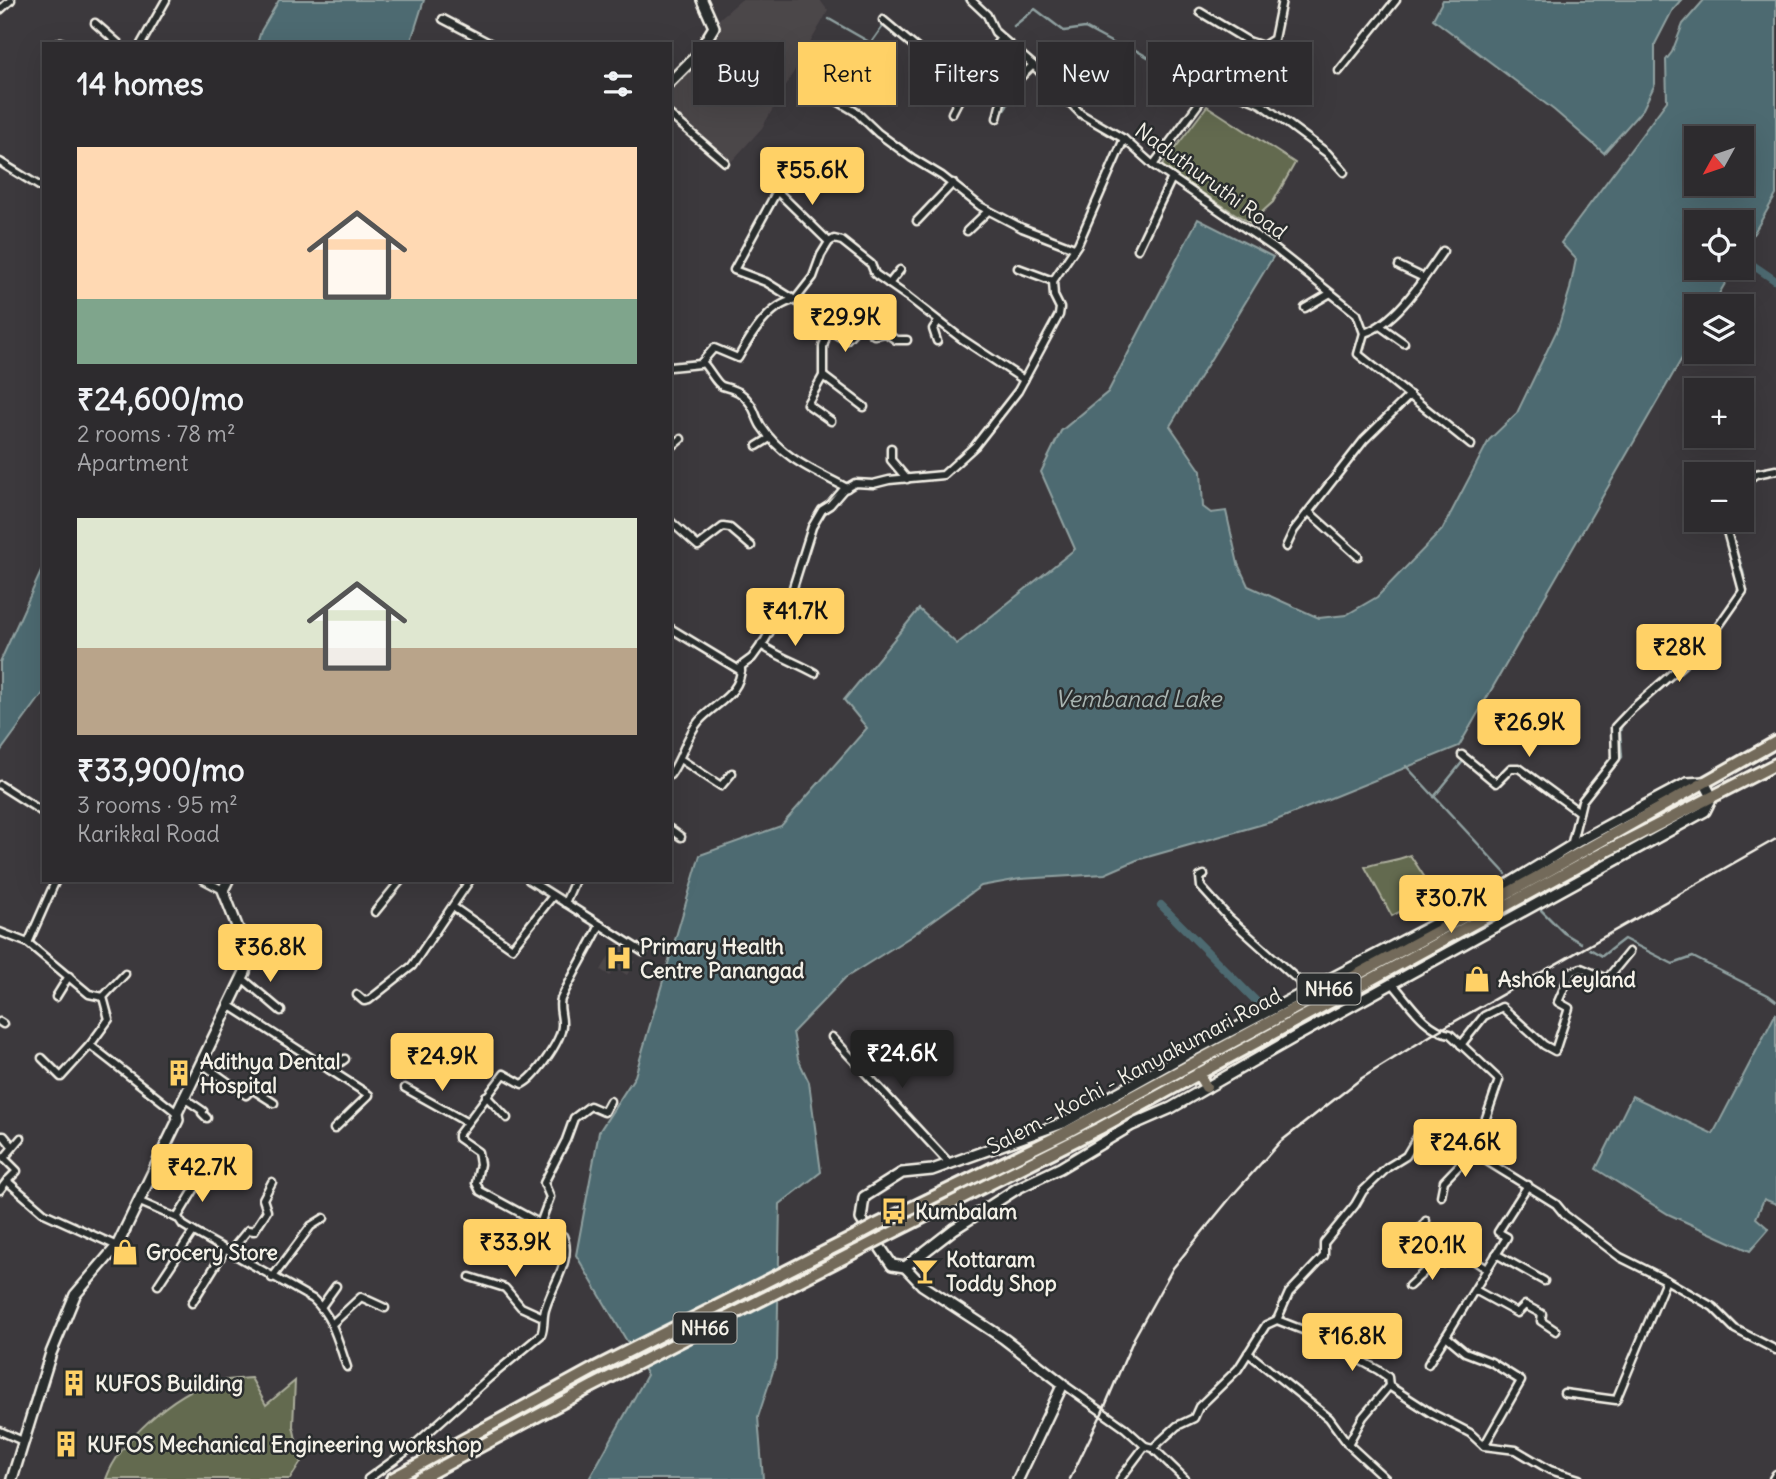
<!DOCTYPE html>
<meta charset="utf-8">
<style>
:root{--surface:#2d2b2e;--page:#39373a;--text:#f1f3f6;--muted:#a7a7aa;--line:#48474a;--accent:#ffd166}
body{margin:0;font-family:Delius,sans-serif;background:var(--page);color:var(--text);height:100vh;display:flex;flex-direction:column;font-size:26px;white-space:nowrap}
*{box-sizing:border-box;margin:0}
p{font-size:23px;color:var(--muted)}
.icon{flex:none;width:38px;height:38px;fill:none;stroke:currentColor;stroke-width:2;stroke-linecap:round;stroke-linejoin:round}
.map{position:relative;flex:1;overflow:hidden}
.panel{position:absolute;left:42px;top:42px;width:630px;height:840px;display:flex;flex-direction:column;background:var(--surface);border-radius:0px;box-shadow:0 7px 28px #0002,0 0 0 2px var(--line)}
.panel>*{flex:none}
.banner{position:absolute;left:693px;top:42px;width:665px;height:63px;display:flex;gap:14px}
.needle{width:46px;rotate:230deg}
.tools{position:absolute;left:1684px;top:126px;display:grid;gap:14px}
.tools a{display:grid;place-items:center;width:70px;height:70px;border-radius:0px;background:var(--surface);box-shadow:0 7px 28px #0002,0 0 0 2px var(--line);font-size:35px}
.price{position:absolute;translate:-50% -60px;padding:0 16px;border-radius:7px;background:var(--accent);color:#111;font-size:23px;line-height:46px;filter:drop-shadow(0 2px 4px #0008)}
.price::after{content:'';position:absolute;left:50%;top:42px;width:21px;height:16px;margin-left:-10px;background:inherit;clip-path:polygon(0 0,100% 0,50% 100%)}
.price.current{background:#222;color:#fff}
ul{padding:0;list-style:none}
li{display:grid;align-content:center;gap:14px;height:371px;padding:0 35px}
li span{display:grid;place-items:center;height:217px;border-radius:0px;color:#555}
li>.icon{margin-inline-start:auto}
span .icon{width:126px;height:126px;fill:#fffc;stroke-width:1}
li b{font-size:30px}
h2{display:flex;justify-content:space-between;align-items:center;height:84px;padding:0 35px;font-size:30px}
.chip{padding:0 24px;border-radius:0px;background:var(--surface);box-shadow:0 7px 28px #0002,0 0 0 2px var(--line);font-size:24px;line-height:63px}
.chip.current{background:var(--accent);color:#111}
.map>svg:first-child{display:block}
.built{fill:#4c464a}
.green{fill:#636a50;stroke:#acae9c;stroke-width:2}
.water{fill:#4d6b71;stroke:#90a1a1;stroke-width:2;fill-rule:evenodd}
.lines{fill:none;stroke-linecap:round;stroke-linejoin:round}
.stream{stroke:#90a1a1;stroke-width:2.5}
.canal{stroke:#4d6b71;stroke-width:8}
.street-casing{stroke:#f4f1e8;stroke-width:11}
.secondary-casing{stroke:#f4f1e8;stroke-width:14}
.highway-casing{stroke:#f4f1e8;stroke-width:16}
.street{stroke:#2a2d2e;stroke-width:6}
.secondary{stroke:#2a2d2e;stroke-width:9}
.highway{stroke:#736b5a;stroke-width:10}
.rail{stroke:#f4f1e8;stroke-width:2.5}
.highway-bridge-casing{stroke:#f4f1e8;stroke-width:16;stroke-linecap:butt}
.highway-bridge{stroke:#736b5a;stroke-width:10}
.labels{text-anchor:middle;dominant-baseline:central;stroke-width:5;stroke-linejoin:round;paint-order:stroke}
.shield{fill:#2a2d2e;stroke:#b7b6b0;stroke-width:2}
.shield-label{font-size:19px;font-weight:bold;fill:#f4f1e8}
.street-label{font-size:21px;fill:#f4f1e8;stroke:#2a2d2e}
.poi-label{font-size:21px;font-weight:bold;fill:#f4f1e8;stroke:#2a2d2e;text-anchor:start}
.water-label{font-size:23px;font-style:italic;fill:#a9b5b2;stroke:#2a2d2e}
</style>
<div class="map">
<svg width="1776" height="1479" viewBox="0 0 1776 1479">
<rect width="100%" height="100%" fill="#3c393d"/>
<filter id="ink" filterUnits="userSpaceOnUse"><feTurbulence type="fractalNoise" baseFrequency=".0143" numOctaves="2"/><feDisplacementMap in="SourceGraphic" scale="14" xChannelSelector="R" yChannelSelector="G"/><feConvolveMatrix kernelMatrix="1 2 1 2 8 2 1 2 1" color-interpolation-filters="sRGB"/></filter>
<g filter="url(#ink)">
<g class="built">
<polygon points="741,0 820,0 828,11 762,128 732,161 670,107 670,91 690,69 721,26 719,19"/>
<polygon points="619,939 629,945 624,954 635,961 627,975 616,968 610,976 601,970"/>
</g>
<g class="green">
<polygon points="1207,106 1295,163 1273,202 1250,223 1161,167"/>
<path d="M1410,855L1435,893L1392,916L1365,867C1380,861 1395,862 1410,855Z"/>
<path d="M251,1378L266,1405L295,1381L293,1426L301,1462L290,1479H106C119,1442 174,1392 213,1382C225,1379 239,1379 251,1378Z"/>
</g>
<g class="water">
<polygon points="279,0 424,0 410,44 257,44 261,31"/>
<polygon points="1443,0 1681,0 1673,9 1655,44 1655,84 1643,109 1604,153 1554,110 1433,19"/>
<path d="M1704,0H1776V195L1741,255V222H1696V268H1734L1712,306H1696V334L1459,746L1274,821L1137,860L1105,874L1020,879L981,886L910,937L845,978L793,1032L798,1059L809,1082L821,1172L780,1204L777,1359L758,1417L763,1479H589L647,1375L576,1255L599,1132L635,1076L700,855L781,826L867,728L844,700L919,609L957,644L1075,549L1041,472L1061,431L1108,392L1198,219L1273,257L1170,426L1201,471L1203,507L1211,513L1226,511L1238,564L1248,586L1319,618L1346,615L1377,597L1442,530L1489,440L1517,413L1558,328L1570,289L1576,259L1561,243L1667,101L1666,60L1672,52L1683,24ZM1696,138H1741V184H1696Z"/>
<polygon points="44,565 44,692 0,752 0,662"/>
<polygon points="1776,1013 1776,1204 1764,1199 1756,1218 1769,1229 1750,1251 1668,1214 1596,1169 1632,1096 1713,1134"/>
</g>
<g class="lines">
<g class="stream">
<polyline points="966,0 984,18 992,33 1038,75"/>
<polyline points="829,19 871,43 883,26 937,69 944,78 961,83"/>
<polyline points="1014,26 1035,9 1064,31 1085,28 1124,49 1132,48 1165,67"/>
<polyline points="1001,115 1007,106 1006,98 1004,97"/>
<polyline points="1728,520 1735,545"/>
<path d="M1730,615C1749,591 1748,587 1739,558"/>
<polyline points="1618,761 1622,757 1620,732 1622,724"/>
<polyline points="1406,766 1506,874"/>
<polyline points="1434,797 1464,760"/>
<polyline points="1541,910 1564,933 1581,943"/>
<polyline points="1590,949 1602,956 1624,939 1673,964 1693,957 1768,995 1776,1001"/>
</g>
<g class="canal">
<polyline points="1741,257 1776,281"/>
<polyline points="1161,905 1259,1004"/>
</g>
<g class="street-casing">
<g id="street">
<polyline points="971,0 987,15 995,32 1033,65 1081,114 1124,139 1153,165 1274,248 1357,314 1364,333 1358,354 1471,445"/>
<polyline points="0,10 11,0"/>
<polyline points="1200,12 1248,41"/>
<polyline points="443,19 491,44"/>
<polyline points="883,20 944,71 967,84 1003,94 1033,65"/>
<polyline points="95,23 119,44"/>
<polyline points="60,42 66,44"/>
<polyline points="141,44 166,0"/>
<polyline points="1164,68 1174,73 1197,77 1261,104 1327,153 1344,172"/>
<polyline points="1339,71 1396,0"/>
<polyline points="803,81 856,112 878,133 912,158 942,176 980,206 1022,228 1074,248"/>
<polyline points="952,113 967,84 1001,38"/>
<polyline points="670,115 725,162"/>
<polyline points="997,118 1003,94"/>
<polyline points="0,162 44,189"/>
<polyline points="1153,165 1240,48 1248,41 1263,46 1274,39 1282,0"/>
<polyline points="917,221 953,183"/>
<polyline points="967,231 988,211"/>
<polyline points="829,242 777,191 734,270 766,282 795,300 828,330 823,347 823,376 807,404 831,421"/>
<polyline points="1138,249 1172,178"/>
<polyline points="1399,266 1424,278"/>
<polyline points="1018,268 1053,281"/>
<polyline points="889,284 900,270"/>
<polyline points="1305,308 1329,294"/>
<polyline points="1380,326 1404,343"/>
<polyline points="828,330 846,340 861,324 874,335 886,333 896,340 907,340"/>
<path d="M1364,333C1397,323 1424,278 1443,251"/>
<polyline points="937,341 933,329 938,322"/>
<path d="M702,362C708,367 716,384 722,386C734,390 740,390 749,402C755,409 756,418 761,426C783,459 813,470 847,488"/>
<path d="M670,367L700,364L714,348L738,358C750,337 769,304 795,300L813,277L821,255L829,242L834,239L842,241L871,264L875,274L908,297L962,339L1024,380"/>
<polyline points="823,376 864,407"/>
<polyline points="757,446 770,438"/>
<polyline points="670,448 681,439"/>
<polyline points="891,448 891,460 907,479"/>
<polyline points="1741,484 1756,474 1776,470"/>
<polyline points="1309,512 1358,556"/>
<polyline points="670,521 698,546 723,527 730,528 751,546"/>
<polyline points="1286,547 1294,530 1364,440 1410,395"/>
<polyline points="670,628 741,671"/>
<path d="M761,645C779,657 797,663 815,673"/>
<polyline points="1462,755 1496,783 1511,768 1519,768 1579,812"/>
<polyline points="680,759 721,786 732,773"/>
<path d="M670,775C682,759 686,736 699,721C715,703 742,694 741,666L752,658L765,640L791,594L812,527L822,510L830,505L843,490L855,483L873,484L889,480L943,475L975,446L1018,391L1059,315L1060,308L1054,296L1053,281L1078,244L1124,139"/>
<polyline points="0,785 44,813"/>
<polyline points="670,829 681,837"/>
<polyline points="1571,846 1582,801 1616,758 1615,727 1633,708 1706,644 1743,591 1724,520"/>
<polyline points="1204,875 1200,877 1201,887 1228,917 1299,981 1303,993"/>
<polyline points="204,880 223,890"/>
<polyline points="529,880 643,952"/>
<polyline points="565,903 575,880"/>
<polyline points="453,907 512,948 552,897"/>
<polyline points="375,912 401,880"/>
<polyline points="0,932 28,943 89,994 103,997 109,1019 90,1045 177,1113"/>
<polyline points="28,943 56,880"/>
<polyline points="242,978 281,1011"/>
<path d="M1393,984C1409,1002 1425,1030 1450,1034L1499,1080L1474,1153L1556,1204L1565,1215L1620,1257L1666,1280L1713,1307L1735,1329L1776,1350"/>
<polyline points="357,995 364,1001 369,1000 412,966 470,880"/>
<polyline points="56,997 69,976"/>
<polyline points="103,997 125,974"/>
<polyline points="229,1005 369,1095 334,1129"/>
<polyline points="0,1022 3,1024"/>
<polyline points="832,1037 950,1164"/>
<polyline points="1461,1045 1484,1016 1502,1007 1544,1045 1555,1051 1569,1008 1558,1002 1571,972 1581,968 1607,979 1629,952"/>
<polyline points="42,1058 61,1077 90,1045"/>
<polyline points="201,1063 246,1095 252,1089 274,1103"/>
<polyline points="330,1070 345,1059"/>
<polyline points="405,1088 466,1122"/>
<polyline points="486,1096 507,1118"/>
<polyline points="184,1098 203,1111 202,1113 207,1118"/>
<polyline points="0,1136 4,1136 13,1147"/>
<polyline points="21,1138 4,1158 17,1171 7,1181 44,1213 117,1246"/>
<polyline points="0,1190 7,1181"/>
<polyline points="1441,1196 1444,1181 1468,1156"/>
<path d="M140,1202L179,1219L183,1225L196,1233L313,1299C333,1317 338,1342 347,1367"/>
<polyline points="177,1218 197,1185 212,1171 224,1177"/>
<polyline points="1426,1221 1417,1234 1418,1242 1443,1263 1458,1250 1487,1269"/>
<polyline points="540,1224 550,1197 544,1183 566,1140 574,1118 590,1106 604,1112 610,1101"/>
<polyline points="230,1252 248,1230 254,1231 267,1211 263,1199 272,1182"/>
<polyline points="1496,1254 1544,1281"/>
<polyline points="470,1277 505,1288 521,1307 543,1317"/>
<polyline points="272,1278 311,1226 324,1218"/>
<polyline points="158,1285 193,1232"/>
<polyline points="1409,1286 1438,1259"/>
<polyline points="1475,1290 1517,1313 1525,1305 1542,1314 1541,1321 1556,1331"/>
<polyline points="192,1303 225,1250"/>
<polyline points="321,1307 336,1286"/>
<polyline points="1277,1320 1289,1293 1324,1256 1324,1243 1355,1205 1363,1191 1388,1167 1406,1156 1422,1129 1427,1128 1466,1157"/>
<polyline points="332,1324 361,1297 385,1308"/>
<polyline points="1248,1353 1329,1418 1348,1444 1386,1479"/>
<polyline points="1428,1364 1446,1336"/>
<polyline points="1063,1384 1125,1428 1145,1446 1153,1448 1185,1479"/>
<polyline points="1564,1393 1616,1400 1666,1280"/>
<polyline points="0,1431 25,1442"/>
<polyline points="1348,1444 1363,1417 1389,1386"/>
<polyline points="1484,1446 1521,1381 1491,1362 1465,1352 1446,1336 1507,1237 1498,1232 1528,1185"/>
<polyline points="1153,1448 1177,1426 1194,1418 1199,1407 1238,1369 1266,1325 1277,1320 1308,1332 1378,1370 1388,1377 1389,1386 1431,1413 1470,1433 1484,1446 1516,1450 1550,1470 1579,1479"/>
<path d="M368,1479L412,1447L489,1378L541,1335C545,1326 542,1316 546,1307C553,1284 573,1259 563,1236L480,1191L476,1183L480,1164L478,1152L458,1138V1135L504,1074L522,1084C535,1078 561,1041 562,1026C563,1017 558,1007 561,999C573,974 588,950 600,925"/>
<polyline points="1120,1479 1145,1446"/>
<polyline points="1773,1479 1776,1474"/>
</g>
</g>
<g class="secondary-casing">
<g id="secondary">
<polyline points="670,82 696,56 714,27 702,0"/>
<polygon points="1704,782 1712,797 1705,811 1293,1038 1171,1108 1132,1125 1060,1168 1018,1188 954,1229 905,1267 892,1265 861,1219 864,1197 902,1173 932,1170 1063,1123 1185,1055 1492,894 1579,841 1640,808 1687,783"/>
<polyline points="905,1267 922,1285 1003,1338 1063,1384 1018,1479"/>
<polyline points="12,1479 51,1353 75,1295 117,1246 178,1120 177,1113 245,972 249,957 223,890 228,880"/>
</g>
</g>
<g class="highway-casing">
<g id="highway">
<polyline points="1198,1073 1206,1087"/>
<polyline points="876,1225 1065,1133 1539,876 1776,742"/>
<polyline points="882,1238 1100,1128 1593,858 1776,764"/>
<polyline points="392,1479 595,1368 850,1239"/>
<polyline points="419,1479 591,1387 857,1251"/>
</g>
</g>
<use href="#street" class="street"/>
<use href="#secondary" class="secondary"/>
<use href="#highway" class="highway"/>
<polyline class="rail" points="1070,1479 1102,1413 1134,1338 1173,1268 1231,1197 1280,1142 1362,1078 1438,1031 1776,839"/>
<g class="highway-bridge-casing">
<g id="highway-bridge">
<polyline points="850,1239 876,1225"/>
<polyline points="857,1251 882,1238"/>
</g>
</g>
<use href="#highway-bridge" class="highway-bridge"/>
</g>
</g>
<defs>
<g id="hospital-bare" transform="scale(2.1)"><path d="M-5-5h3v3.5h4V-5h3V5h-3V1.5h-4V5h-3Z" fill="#ffd166" stroke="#2a2d2e" stroke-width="2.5" paint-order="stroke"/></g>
<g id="shop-bare" transform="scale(2.1)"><path d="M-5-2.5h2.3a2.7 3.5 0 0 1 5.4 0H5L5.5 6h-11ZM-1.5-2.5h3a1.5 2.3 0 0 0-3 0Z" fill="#ffd166" stroke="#2a2d2e" stroke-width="2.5" paint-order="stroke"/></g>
<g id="building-bare" transform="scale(2.1)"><path d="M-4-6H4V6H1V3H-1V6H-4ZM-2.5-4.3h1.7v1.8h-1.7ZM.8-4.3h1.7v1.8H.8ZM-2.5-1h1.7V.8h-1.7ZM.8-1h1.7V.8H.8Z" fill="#ffd166" stroke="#2a2d2e" stroke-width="2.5" paint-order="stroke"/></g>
<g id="bus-bare" transform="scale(2.1)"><path d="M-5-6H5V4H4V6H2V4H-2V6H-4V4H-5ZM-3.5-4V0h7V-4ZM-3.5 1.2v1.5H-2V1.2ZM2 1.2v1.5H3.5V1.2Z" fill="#ffd166" stroke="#2a2d2e" stroke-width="2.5" paint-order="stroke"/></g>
<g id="bar-bare" transform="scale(2.1)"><path d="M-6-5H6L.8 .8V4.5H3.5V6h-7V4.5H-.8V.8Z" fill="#ffd166" stroke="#2a2d2e" stroke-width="2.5" paint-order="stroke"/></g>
</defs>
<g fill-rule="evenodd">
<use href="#hospital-bare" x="619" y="958"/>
<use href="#shop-bare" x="1477" y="979"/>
<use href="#building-bare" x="179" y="1073"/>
<use href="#bus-bare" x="894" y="1211"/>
<use href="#shop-bare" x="125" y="1252"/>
<use href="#bar-bare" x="925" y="1271"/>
<use href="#building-bare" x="74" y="1383"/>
<use href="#building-bare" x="66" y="1444"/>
</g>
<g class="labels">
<g class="shield">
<rect x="1297.5" y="973.5" width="63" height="31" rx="5"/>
<rect x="673.5" y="1312.5" width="63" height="31" rx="5"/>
</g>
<g class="shield-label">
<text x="1329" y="989">NH66</text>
<text x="705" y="1328">NH66</text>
</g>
<g class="street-label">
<text transform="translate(1211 181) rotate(36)">Naduthuruthi Road</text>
<text transform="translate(1134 1071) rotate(-28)">Salem - Kochi - Kanyakumari Road</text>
</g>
<g class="poi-label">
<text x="640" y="946">Primary Health<tspan x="640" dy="24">Centre Panangad</tspan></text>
<text x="1498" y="979">Ashok Leyland</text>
<text x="200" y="1061">Adithya Dental<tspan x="200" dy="24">Hospital</tspan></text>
<text x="915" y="1211">Kumbalam</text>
<text x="146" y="1252">Grocery Store</text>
<text x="946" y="1259">Kottaram<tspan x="946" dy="24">Toddy Shop</tspan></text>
<text x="95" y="1383">KUFOS Building</text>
<text x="87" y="1444">KUFOS Mechanical Engineering workshop</text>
</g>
<g class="water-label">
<text x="1138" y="698">Vembanad Lake</text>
</g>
</g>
</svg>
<div class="tools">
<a><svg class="needle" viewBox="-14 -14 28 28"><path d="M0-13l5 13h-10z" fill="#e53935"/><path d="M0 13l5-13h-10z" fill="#a7a7aa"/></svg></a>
<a><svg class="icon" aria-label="locate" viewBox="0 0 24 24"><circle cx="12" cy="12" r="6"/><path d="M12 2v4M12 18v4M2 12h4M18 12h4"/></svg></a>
<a><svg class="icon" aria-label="layers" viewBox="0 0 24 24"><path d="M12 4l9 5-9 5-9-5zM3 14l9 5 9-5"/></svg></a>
<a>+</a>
<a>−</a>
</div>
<b class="price" style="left:812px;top:207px">₹55.6K</b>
<b class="price" style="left:845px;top:354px">₹29.9K</b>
<b class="price" style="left:795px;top:648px">₹41.7K</b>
<b class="price" style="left:1679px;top:684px">₹28K</b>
<b class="price" style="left:1529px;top:759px">₹26.9K</b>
<b class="price" style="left:1451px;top:935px">₹30.7K</b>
<b class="price" style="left:270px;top:984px">₹36.8K</b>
<b class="price current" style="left:902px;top:1090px">₹24.6K</b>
<b class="price" style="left:442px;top:1093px">₹24.9K</b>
<b class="price" style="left:1465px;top:1179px">₹24.6K</b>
<b class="price" style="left:202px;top:1204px">₹42.7K</b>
<b class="price" style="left:515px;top:1279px">₹33.9K</b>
<b class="price" style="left:1432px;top:1282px">₹20.1K</b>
<b class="price" style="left:1352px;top:1373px">₹16.8K</b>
<div class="banner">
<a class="chip">Buy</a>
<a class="chip current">Rent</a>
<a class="chip">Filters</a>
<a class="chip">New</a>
<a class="chip">Apartment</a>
</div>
<section class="panel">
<h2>14 homes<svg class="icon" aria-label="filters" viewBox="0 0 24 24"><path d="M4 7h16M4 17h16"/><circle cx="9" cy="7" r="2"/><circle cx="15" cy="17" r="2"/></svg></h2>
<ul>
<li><span style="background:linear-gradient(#ffd9b3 70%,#7fa58c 0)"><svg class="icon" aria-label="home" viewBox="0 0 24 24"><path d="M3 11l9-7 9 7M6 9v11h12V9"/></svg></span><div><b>₹24,600/mo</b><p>2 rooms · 78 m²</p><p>Apartment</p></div></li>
<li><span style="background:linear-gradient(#dfe7d0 60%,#b9a48a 0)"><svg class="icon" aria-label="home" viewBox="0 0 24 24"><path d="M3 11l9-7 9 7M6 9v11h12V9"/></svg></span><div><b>₹33,900/mo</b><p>3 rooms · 95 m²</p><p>Karikkal Road</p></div></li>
</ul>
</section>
</div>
